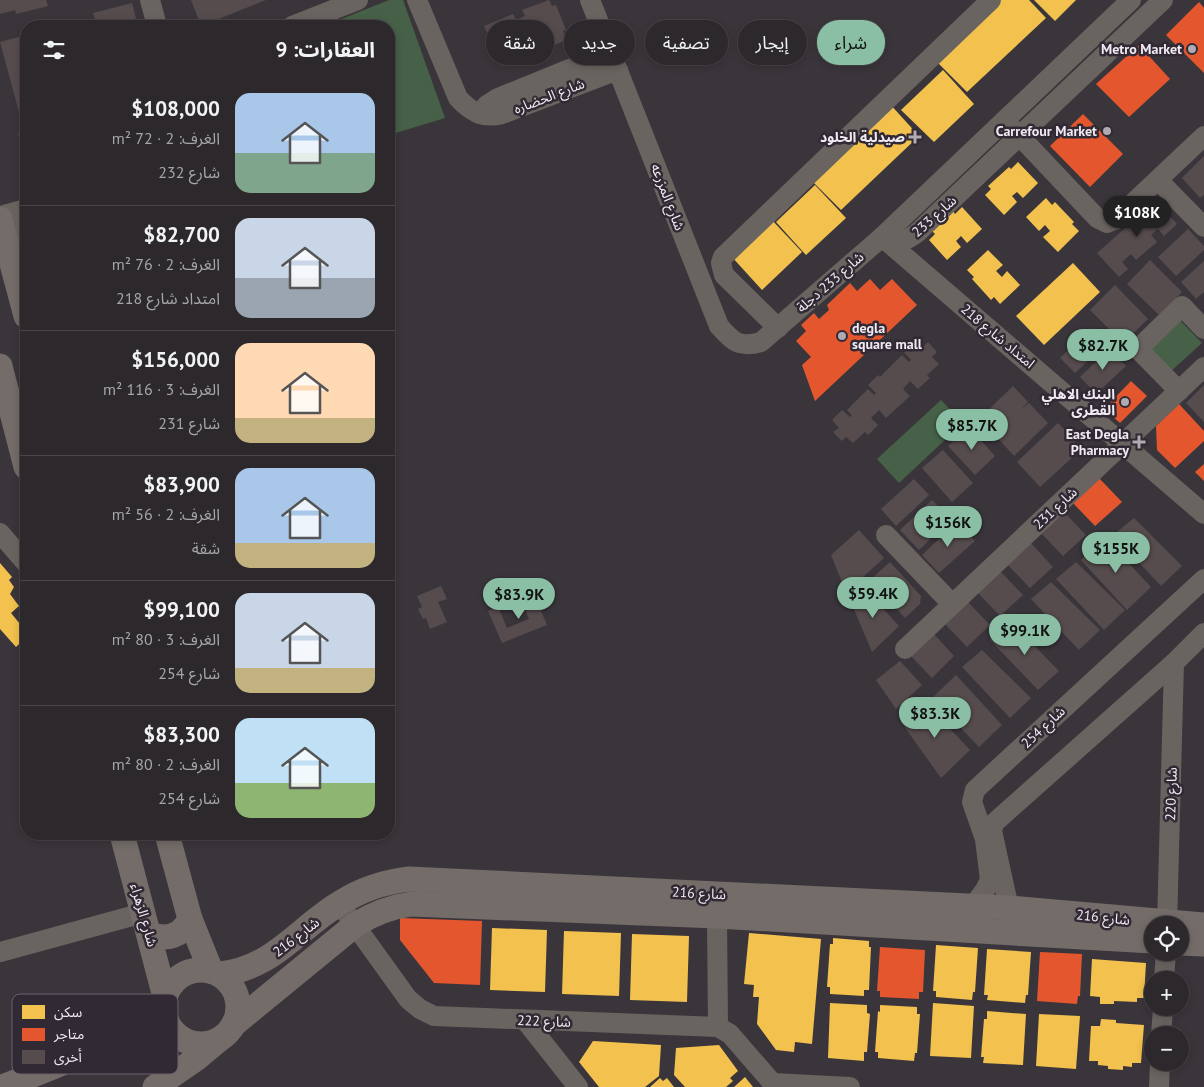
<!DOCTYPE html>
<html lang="ar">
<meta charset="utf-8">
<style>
:root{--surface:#2c282c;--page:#343034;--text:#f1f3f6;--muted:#a6a6a9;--line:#484448;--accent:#8abfa5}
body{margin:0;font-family:"PT Sans","Noto Sans Arabic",sans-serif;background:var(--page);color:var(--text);direction:rtl;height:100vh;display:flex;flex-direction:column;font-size:19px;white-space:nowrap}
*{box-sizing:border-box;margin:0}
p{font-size:16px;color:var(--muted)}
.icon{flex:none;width:28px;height:28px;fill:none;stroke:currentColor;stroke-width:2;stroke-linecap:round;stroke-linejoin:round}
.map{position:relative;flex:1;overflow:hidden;direction:ltr}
.side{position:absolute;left:20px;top:20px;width:375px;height:820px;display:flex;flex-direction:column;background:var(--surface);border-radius:20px;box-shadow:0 2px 8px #0003,0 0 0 1px var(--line);direction:rtl}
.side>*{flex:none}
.banner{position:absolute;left:410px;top:20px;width:475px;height:45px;direction:rtl;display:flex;gap:10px}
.buttons{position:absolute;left:1144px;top:916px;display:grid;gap:10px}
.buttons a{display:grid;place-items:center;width:45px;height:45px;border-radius:50%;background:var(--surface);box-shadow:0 2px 8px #0003,0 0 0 1px var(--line);font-size:25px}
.price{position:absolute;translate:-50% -42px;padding:0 11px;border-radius:18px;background:var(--accent);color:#111;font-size:16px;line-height:32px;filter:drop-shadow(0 1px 2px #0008)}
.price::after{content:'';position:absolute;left:50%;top:30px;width:15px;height:11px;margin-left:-8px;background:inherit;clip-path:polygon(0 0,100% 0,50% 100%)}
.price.current{background:#222;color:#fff}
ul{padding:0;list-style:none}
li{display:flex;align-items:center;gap:15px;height:125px;padding:0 20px}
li+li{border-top:1px solid var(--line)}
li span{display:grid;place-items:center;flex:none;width:140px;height:100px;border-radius:15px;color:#555}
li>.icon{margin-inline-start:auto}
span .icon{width:60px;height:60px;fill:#fffc;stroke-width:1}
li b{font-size:21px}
h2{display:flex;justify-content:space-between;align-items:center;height:60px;padding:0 20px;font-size:21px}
.tag{padding:0 18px;border-radius:22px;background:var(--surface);box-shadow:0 2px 8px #0003,0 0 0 1px var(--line);font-size:18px;line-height:45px}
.tag.current{background:var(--accent);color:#111}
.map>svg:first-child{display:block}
.green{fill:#466148}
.homes{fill:#f2c14e}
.shops{fill:#e4572e}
.building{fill:#564b4d}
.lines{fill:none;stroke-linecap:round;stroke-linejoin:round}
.minor{stroke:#6a6460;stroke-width:20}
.major{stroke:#736c69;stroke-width:25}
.poi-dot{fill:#b0abb2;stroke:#312933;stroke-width:2}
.labels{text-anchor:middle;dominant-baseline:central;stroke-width:5;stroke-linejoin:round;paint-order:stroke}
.poi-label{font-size:14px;font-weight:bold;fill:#f0ebf2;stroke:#312933;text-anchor:end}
.street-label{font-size:14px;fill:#f0ebf2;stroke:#312933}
.key{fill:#312933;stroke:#6a636c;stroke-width:1}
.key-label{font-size:14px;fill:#f0ebf2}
</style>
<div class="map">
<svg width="1204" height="1087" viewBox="0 0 1204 1087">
<rect width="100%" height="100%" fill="#3a353b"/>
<g class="green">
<polygon points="389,0 403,0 445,118 389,135 389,26 324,26"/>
<polygon points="1177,317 1202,343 1170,372 1146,346"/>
<polygon points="941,400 963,423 899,483 877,459"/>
</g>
<g class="homes">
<polygon points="997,0 1029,0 1046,18 967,92 935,60"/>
<polygon points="1034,0 1076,0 1055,21"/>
<polygon points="943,70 974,104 934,142 901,110"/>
<polygon points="889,103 919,136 841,210 810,179"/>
<polygon points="1018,162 1038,183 1023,198 1017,192 1012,196 1017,202 1004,215 985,195 991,189 988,186 1009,167 1011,169"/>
<polygon points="815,185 846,218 806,255 776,222"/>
<polygon points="1046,198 1052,205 1055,202 1074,222 1072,224 1079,231 1058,252 1043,237 1050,231 1045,225 1039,231 1026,217"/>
<polygon points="962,207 982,229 967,243 961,236 956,241 961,247 947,260 929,240 935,234 932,231 953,211 955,214"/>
<polygon points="771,219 802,252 762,290 731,256"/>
<polygon points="988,250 1003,265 996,271 1002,277 1007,271 1020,285 1000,304 994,297 991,300 972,279 974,277 967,270"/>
<polygon points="1073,263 1100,292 1044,345 1016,316"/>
<polygon points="0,563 12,577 9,580 14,587 10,594 19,606 11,613 25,630 19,635 23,640 16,647 0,629"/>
<polygon points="492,928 547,930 545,992 490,990"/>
<polygon points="564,931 621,933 619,996 562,994"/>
<polygon points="749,933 821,939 812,1044 795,1042 794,1052 776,1050 757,1024 759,997 753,997 754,985 744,984"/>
<polygon points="632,934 689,936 687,1002 630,1000"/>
<polygon points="833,938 869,941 869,947 871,947 869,990 864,990 864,996 830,994 830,987 827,987 830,944 833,944"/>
<polygon points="936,945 978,948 975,992 973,992 972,1000 936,997 936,991 933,991"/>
<polygon points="987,949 1031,952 1028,995 1026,995 1025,1003 987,1000 988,995 984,995"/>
<polygon points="1092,959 1146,963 1144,998 1137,998 1137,1002 1114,1001 1114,1004 1100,1004 1100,997 1090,996"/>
<polygon points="830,1003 867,1005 867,1013 870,1014 867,1052 864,1052 864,1061 828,1058"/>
<polygon points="933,1003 974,1006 971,1058 930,1056"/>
<polygon points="880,1005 917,1007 917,1014 920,1014 917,1053 915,1053 914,1061 878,1058 878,1052 875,1052 878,1011 880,1012"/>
<polygon points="987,1011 1026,1014 1023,1065 983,1063 984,1057 981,1057 984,1019 987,1019"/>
<polygon points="1039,1014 1080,1016 1076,1069 1036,1066"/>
<polygon points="1101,1019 1116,1020 1116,1023 1144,1025 1141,1063 1132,1063 1132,1067 1123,1066 1123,1070 1108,1069 1108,1066 1098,1065 1098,1061 1089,1061 1091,1026 1100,1026"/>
<polygon points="593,1041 661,1045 659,1076 645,1087 599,1087 579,1062"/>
<polygon points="719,1045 738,1071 730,1078 733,1081 726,1087 685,1087 674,1075 676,1048"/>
<polygon points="745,1077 753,1087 734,1087"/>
<polygon points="660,1078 663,1081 667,1078 674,1087 650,1087"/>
</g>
<g class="shops">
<polygon points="1199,2 1204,8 1204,73 1166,35"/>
<polygon points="1139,45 1170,79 1129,117 1096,84"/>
<polygon points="1083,114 1123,154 1090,187 1050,146"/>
<polygon points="870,279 880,290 892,279 917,305 815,401 802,365 811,357 796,341 806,331 801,325 814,313 819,319 829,310 827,305 850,283 857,291"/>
<polygon points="1131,381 1147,396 1120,423 1104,409"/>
<polygon points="1179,404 1204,431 1204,441 1175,468 1157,450 1156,426"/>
<polygon points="1204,464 1204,481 1195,472"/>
<polygon points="1098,477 1122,502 1095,526 1072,502"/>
<polygon points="400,918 482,921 480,985 434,983 400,940"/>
<polygon points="880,947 925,950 923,992 919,992 919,999 880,997 880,991 877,991"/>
<polygon points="1040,952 1082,954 1080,996 1078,996 1077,1004 1037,1001"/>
</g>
<g class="building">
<polygon points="0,0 46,0 48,6 16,14 15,10 0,14"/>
<polygon points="191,0 266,0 201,26"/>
<polygon points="549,0 552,6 556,5 566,30 563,31 567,40 502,66 499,59 496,60 485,36 488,35 484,26 513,14 516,20 525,16 522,10"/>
<polygon points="132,3 138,26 89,26 88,22 95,20 93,13"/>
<polygon points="26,35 26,110 19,112 0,42"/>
<polygon points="26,130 26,161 18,133"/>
<polygon points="1204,156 1204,195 1200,198 1182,178"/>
<polygon points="1156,201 1177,224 1164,236 1158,229 1151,235 1157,242 1136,260 1131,254 1122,262 1128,269 1119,277 1097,253"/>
<polygon points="1188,229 1204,246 1204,250 1176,276 1158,257"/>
<polygon points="1150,260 1182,292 1159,315 1127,284"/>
<polygon points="1204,261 1204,292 1196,299 1181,282"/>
<polygon points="1115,285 1148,319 1123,343 1090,310"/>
<polygon points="1091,328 1106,344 1075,373 1060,358"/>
<polygon points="915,341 922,348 928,342 937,352 932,357 939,364 927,375 930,378 918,389 910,381 903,389 910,396 886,418 879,410 871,418 878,425 868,435 865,432 853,443 846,437 842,441 833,432 839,428 832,420 842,410 850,417 852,415 847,410 868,389 874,395 876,393 868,385 878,375 880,377 902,355 909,362 911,360 904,352"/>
<polygon points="1109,349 1126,366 1096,394 1080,377"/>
<polygon points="1204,385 1204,422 1186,403"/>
<polygon points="1013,386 1028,402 1021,410 1029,403 1048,423 1014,456 994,434 999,430 984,414"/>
<polygon points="1058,423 1075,441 1075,455 1040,487 1017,462"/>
<polygon points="969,427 995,456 975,475 948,446"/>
<polygon points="943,450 973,483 952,502 922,468"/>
<polygon points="914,479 929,495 896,526 881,509"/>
<polygon points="932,500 951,519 919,550 900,530"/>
<polygon points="1063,511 1086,535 1063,556 1040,532"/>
<polygon points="1134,518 1182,566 1161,586 1113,535"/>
<polygon points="957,522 975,541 939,573 922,555"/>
<polygon points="859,530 884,558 846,592 831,555"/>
<polygon points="1105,538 1151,587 1127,610 1081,560"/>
<polygon points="1030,542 1053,567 1030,588 1007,564"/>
<polygon points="890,562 921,596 920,604 905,618 870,580"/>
<polygon points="1076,562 1125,610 1104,630 1056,579"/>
<polygon points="1000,571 1023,595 1000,616 977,592"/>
<polygon points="1051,582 1100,630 1079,650 1031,599"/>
<polygon points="441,586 447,599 438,602 447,622 430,629 426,618 423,619 418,609 422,607 417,596"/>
<polygon points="864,588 899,626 872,652 850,600"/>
<polygon points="533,592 547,625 502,643 488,611 498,606 507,628 529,619 520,597"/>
<polygon points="967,601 990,625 967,647 944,623"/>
<polygon points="1011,622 1059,671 1038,690 990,640"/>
<polygon points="932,632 954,656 932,678 909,654"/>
<polygon points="982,650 1031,698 1010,718 962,667"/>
<polygon points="900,661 922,685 896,709 876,680"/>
<polygon points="956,675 1002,725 979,747 932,698"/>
<polygon points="924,701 970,750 941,778 901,722"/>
</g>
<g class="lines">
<g class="minor">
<polyline points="150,0 157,26"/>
<path d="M417,0L458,98C471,112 483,119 502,114L618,70"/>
<path d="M590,0L719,326C733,342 739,348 761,342L882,237L1131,0"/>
<polyline points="292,26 358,0"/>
<polyline points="480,114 487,105 498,98 611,52"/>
<polyline points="1011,127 1097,218 1107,223 1115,220 1204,136"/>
<polyline points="1158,180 1204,227"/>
<polyline points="0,216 26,209"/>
<polyline points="4,234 26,229"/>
<polyline points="882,237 1204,514"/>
<path d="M882,237C900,242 903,244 918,232L1163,0"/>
<polyline points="778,328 724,275 721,263 723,257 991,0"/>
<polyline points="1179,391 1138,349 1182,306 1204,329"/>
<polyline points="0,533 26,563"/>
<polyline points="886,535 952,604"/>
<polyline points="905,649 1204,367"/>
<polyline points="339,903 408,999 420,1009 434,1016 718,1027 730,1034 776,1087"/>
<polyline points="973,906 985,890 990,880 985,839 972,802 975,790 1204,579"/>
<polyline points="717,916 718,1027"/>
<polyline points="1007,921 1009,908 992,831 994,823 1174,663 1204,633"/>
<polyline points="1167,925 1174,663"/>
<polyline points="0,952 143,913"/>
<polyline points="1164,980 1166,952"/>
<polyline points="525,1020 578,1087"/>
<polyline points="1161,1035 1163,1008"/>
<polyline points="773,1083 850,1087"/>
<polyline points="1159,1087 1160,1062"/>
</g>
<g class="major">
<polyline points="0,219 26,316"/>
<polyline points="0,366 26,467"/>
<polyline points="122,834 165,997"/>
<polyline points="167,834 190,919 211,971"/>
<path d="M149,934C167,941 182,936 190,919"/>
<polyline points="1180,943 1204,944"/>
<circle cx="201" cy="1007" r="37"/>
<path d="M220,974C274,968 297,929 340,903C362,889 383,882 409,879L1009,908L1204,925"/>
<path d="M233,1025L355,925C374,913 390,907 411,904L717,916L1152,941"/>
<path d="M2,1087C60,1065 115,1044 164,1006"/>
<polyline points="155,1087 196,1059 220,1039"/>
</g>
</g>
<g class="poi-dot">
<circle cx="1192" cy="49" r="5"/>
<circle cx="1107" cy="131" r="5"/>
<path d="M912.5 129.5h5v5h5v5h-5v5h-5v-5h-5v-5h5z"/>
<circle cx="842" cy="336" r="5"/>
<circle cx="1125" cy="402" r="5"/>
<path d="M1136.5 434.5h5v5h5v5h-5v5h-5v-5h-5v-5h5z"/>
</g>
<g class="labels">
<g class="poi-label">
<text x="1182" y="49">Metro Market</text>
<text x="1097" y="131">Carrefour Market</text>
<text x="905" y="137">صيدلية الخلود</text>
<text x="852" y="328" text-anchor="start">degla<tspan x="852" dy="16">square mall</tspan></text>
<text x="1115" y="394">البنك الاهلي<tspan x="1115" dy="16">القطرى</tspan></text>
<text x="1129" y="434">East Degla<tspan x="1129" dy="16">Pharmacy</tspan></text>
</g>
<g class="street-label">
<text transform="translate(549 96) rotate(-21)">شارع الحضاره</text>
<text transform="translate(668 197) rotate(69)">شارع المزرعه</text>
<text transform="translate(934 216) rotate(-42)">شارع 233</text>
<text transform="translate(830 282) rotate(-41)">شارع 233 دجلة</text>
<text transform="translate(998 336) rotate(40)">امتداد شارع 218</text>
<text transform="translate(1055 508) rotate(-43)">شارع 231</text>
<text transform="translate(1043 727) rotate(-43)">شارع 254</text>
<text transform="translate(1171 794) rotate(-88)">شارع 220</text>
<text transform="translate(699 893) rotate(3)">شارع 216</text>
<text transform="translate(144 915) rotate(74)">شارع الزهراء</text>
<text transform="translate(1103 917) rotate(6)">شارع 216</text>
<text transform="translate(296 937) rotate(-38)">شارع 216</text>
<text transform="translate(544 1021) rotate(2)">شارع 222</text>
</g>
</g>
<rect x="12" y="994" width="166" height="80" rx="8" class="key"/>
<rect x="22" y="1005" width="23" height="14" fill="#f2c14e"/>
<rect x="22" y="1028" width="23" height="13" fill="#e4572e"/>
<rect x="22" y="1050" width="23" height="14" fill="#564b4d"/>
<g class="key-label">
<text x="54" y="1017">سكن</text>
<text x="54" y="1039">متاجر</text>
<text x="54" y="1062">أخرى</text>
</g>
</svg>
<div class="buttons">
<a><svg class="icon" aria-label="locate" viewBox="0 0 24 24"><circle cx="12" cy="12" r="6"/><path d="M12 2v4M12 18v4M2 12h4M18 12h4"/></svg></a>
<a>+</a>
<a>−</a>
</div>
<b class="price current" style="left:1137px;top:238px">$108K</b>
<b class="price" style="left:1103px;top:371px">$82.7K</b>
<b class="price" style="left:972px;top:451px">$85.7K</b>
<b class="price" style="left:948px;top:548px">$156K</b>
<b class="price" style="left:1116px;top:574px">$155K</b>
<b class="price" style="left:873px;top:619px">$59.4K</b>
<b class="price" style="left:519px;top:620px">$83.9K</b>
<b class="price" style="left:1025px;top:656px">$99.1K</b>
<b class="price" style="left:935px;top:739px">$83.3K</b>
<div class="banner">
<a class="tag current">شراء</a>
<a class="tag">إيجار</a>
<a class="tag">تصفية</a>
<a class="tag">جديد</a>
<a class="tag">شقة</a>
</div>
<section class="side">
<h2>العقارات: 9<svg class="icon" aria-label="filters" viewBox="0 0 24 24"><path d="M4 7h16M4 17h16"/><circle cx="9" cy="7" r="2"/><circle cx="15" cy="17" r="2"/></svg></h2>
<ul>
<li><span style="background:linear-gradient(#a9c7e8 60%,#7fa58c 0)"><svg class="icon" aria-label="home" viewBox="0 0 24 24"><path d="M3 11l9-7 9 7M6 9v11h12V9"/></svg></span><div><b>$108,000</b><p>الغرف: 2 · 72 m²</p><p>شارع 232</p></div></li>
<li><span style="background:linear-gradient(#c9d6e8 60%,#9aa5b1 0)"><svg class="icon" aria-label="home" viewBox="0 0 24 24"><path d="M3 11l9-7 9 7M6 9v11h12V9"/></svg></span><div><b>$82,700</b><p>الغرف: 2 · 76 m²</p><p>امتداد شارع 218</p></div></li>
<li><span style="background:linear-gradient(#ffd9b3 75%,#c2b280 0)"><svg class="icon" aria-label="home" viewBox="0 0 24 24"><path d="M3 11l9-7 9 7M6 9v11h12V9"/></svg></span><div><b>$156,000</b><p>الغرف: 3 · 116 m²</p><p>شارع 231</p></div></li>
<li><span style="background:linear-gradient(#a9c7e8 75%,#c2b280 0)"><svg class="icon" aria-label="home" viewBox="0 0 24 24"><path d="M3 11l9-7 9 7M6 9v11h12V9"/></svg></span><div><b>$83,900</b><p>الغرف: 2 · 56 m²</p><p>شقة</p></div></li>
<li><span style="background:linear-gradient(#c9d6e8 75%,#c2b280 0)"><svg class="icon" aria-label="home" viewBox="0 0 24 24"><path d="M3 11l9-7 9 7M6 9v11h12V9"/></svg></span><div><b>$99,100</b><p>الغرف: 3 · 80 m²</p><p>شارع 254</p></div></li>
<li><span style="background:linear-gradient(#bfe0f5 65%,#8fb573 0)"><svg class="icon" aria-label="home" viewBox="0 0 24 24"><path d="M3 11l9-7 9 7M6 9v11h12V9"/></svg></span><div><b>$83,300</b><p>الغرف: 2 · 80 m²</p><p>شارع 254</p></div></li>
</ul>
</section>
</div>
